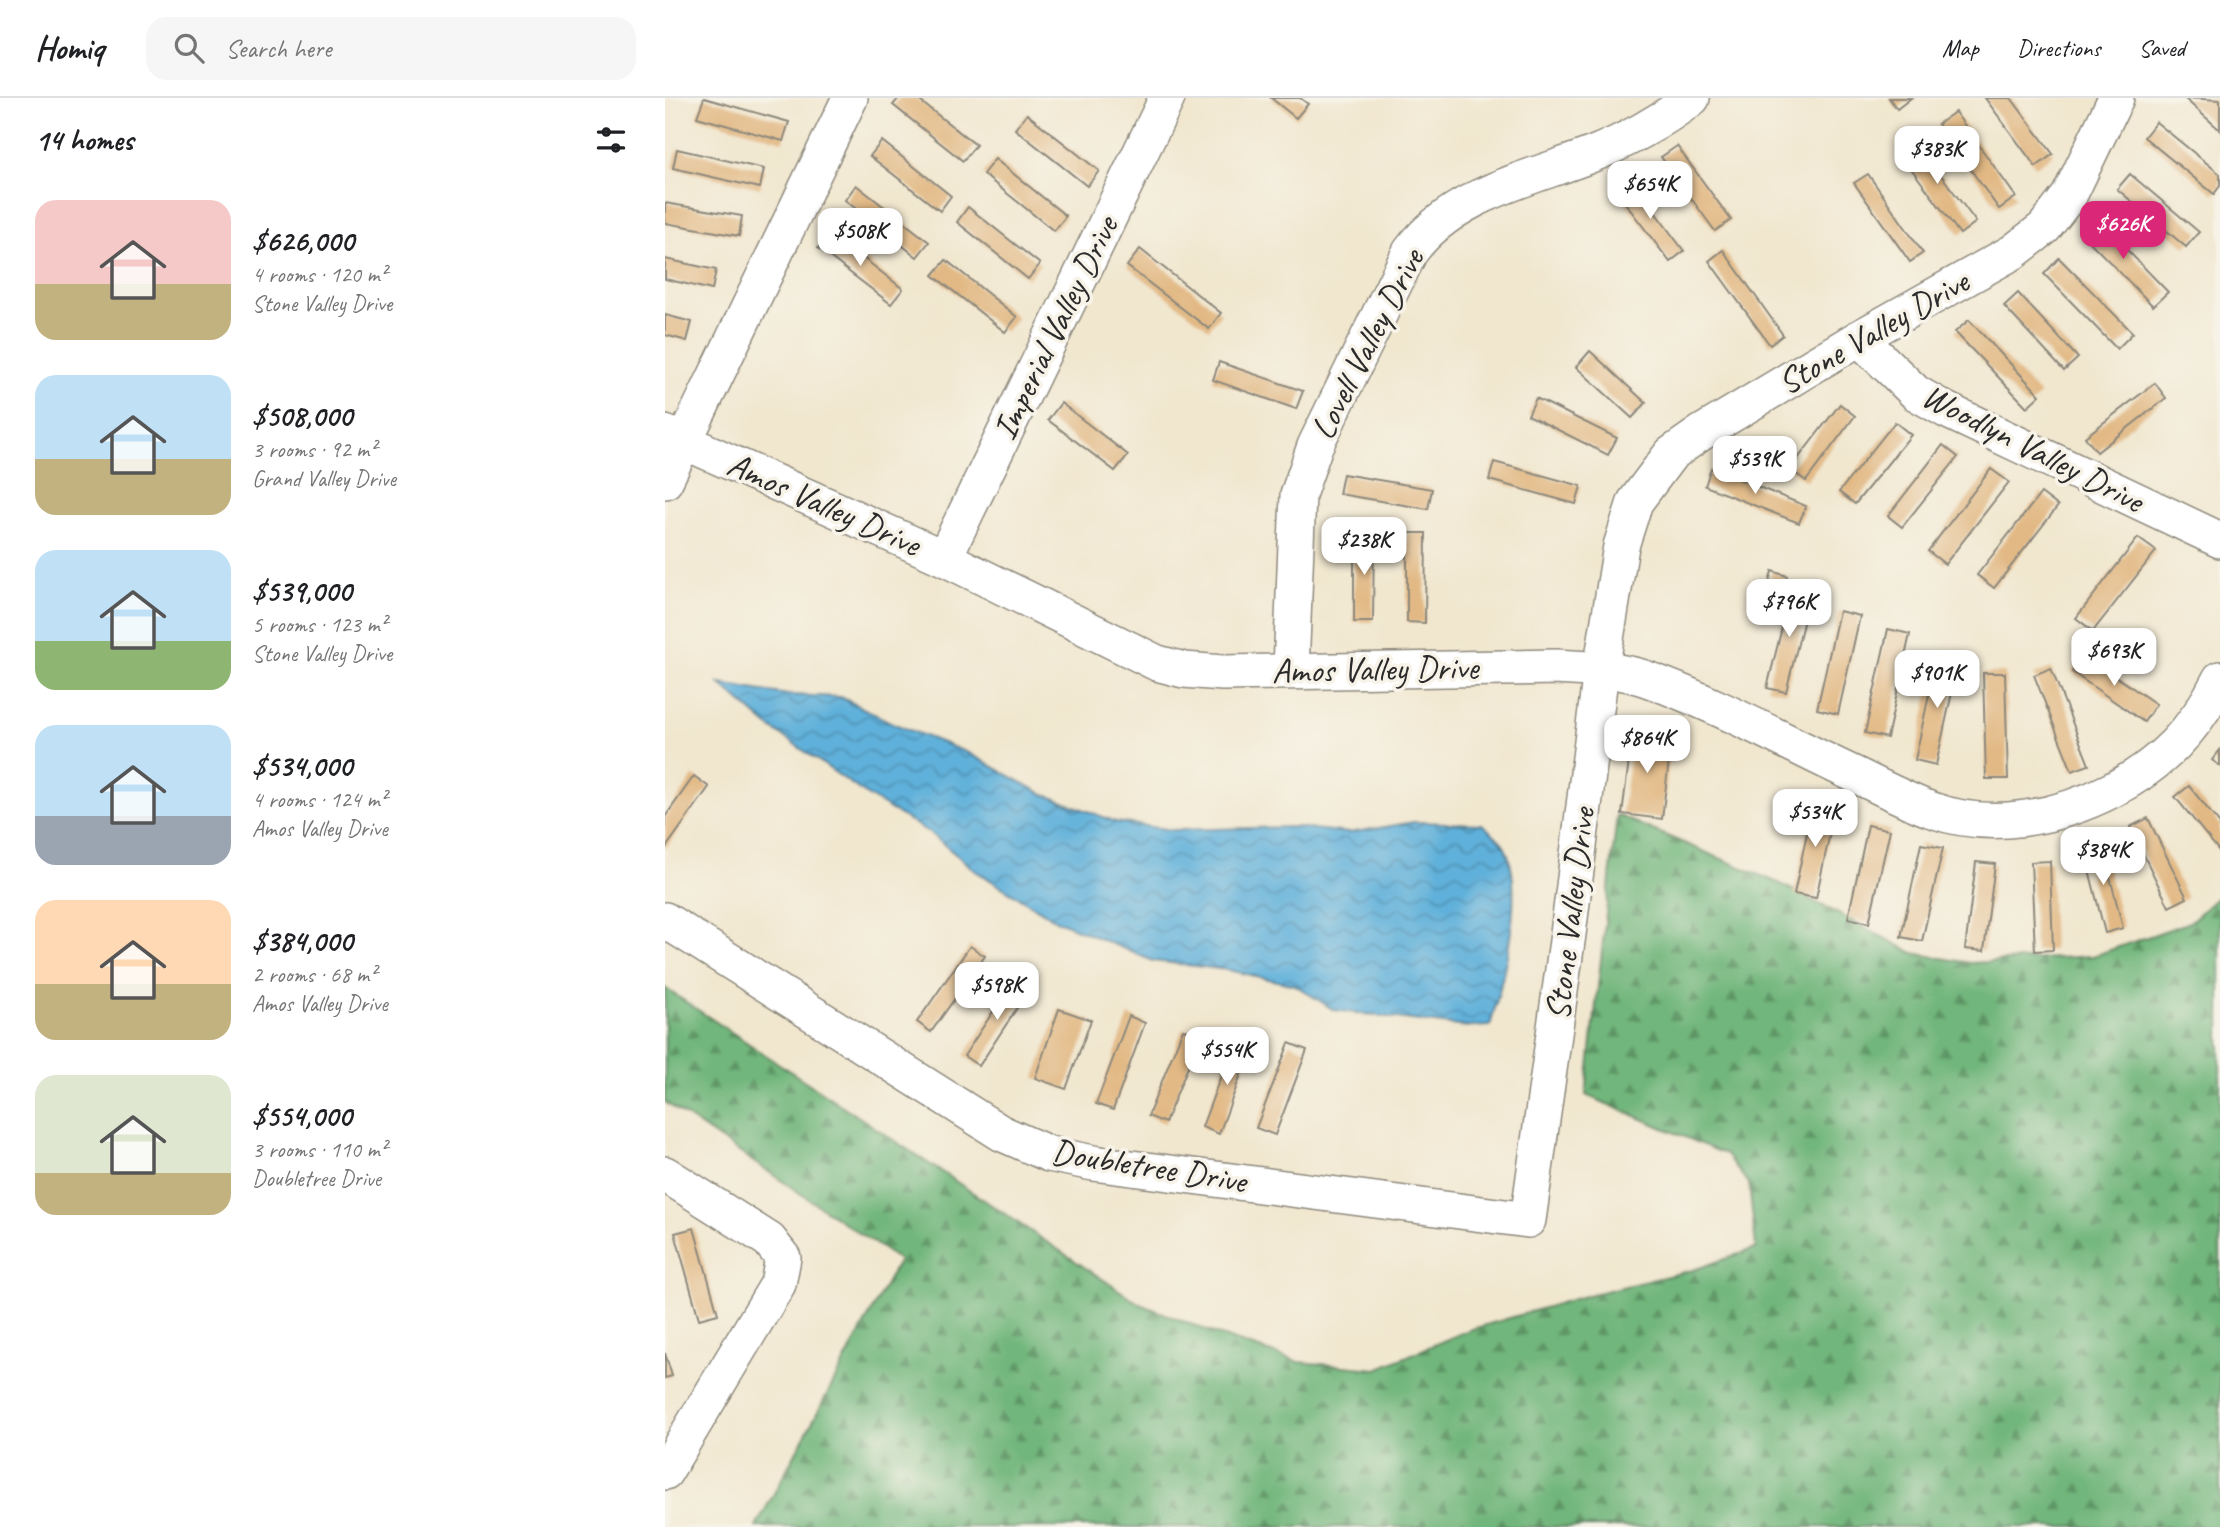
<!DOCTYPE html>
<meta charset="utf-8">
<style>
:root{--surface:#fff;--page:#f6f6f6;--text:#202124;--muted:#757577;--line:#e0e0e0;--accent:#db2777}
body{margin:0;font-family:Caveat,sans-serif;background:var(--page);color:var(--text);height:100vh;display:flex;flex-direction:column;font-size:26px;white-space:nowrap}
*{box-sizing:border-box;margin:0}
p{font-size:23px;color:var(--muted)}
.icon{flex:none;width:38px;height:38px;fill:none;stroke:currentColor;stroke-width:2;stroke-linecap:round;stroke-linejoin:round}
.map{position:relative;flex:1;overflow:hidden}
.panel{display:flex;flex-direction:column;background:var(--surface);width:665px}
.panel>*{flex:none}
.price{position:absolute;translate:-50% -60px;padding:0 16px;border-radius:14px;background:#fff;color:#222;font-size:23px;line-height:46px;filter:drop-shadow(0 2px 4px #0008)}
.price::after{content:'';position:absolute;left:50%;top:42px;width:21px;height:16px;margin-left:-10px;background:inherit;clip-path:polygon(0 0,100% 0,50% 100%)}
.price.selected{background:var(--accent);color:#fff}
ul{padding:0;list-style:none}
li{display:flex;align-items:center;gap:21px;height:175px;padding:0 35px}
li span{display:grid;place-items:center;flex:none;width:196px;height:140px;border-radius:21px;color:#555}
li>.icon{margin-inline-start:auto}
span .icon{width:84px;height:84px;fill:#fffc;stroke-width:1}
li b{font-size:30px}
h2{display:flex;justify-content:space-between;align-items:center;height:84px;padding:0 35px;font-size:30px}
header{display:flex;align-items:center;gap:42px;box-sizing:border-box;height:98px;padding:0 35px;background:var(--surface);border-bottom:2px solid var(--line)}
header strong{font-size:33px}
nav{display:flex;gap:38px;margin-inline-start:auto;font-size:24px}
.search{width:490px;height:63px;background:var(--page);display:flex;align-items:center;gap:18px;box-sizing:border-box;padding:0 24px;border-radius:21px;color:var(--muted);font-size:26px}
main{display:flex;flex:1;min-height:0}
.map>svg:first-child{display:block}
.forest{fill:url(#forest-firs);stroke:#4e7053;stroke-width:2}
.water{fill:url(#water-waves);stroke:#456e82;stroke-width:2}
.building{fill:#e2b985}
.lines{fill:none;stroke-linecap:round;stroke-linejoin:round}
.street-casing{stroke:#8e897d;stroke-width:38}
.street{stroke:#fff;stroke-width:35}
.labels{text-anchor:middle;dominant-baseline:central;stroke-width:7;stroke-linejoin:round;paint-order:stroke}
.street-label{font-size:35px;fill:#2b2b2b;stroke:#f7f3e8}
</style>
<header>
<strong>Homiq</strong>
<div class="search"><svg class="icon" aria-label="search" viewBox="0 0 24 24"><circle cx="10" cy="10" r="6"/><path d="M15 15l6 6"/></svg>Search here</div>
<nav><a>Map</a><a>Directions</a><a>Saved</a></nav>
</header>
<main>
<section class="panel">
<h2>14 homes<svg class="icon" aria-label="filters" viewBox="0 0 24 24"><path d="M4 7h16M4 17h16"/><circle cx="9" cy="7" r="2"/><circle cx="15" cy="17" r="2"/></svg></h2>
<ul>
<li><span style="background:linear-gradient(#f6c9c9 60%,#c2b280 0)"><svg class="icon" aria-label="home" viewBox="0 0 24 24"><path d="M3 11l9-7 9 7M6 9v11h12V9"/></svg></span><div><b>$626,000</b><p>4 rooms · 120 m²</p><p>Stone Valley Drive</p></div></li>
<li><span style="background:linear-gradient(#bfe0f5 60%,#c2b280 0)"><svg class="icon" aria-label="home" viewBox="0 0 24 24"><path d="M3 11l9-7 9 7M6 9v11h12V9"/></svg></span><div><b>$508,000</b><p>3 rooms · 92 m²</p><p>Grand Valley Drive</p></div></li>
<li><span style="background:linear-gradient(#bfe0f5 65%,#8fb573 0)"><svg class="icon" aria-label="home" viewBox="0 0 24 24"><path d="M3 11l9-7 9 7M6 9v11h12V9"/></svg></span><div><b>$539,000</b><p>5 rooms · 123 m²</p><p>Stone Valley Drive</p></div></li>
<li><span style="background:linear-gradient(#bfe0f5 65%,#9aa5b1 0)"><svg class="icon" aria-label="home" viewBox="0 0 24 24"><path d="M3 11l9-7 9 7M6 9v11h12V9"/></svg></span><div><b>$534,000</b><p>4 rooms · 124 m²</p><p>Amos Valley Drive</p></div></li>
<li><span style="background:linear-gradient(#ffd9b3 60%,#c2b280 0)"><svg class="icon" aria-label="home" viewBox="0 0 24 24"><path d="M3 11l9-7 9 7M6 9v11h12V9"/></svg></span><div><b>$384,000</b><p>2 rooms · 68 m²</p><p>Amos Valley Drive</p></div></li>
<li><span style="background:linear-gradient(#dfe7d0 70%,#c2b280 0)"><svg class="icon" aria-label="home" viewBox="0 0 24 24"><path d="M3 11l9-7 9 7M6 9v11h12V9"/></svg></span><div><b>$554,000</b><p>3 rooms · 110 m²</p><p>Doubletree Drive</p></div></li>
</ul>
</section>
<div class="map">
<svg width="1555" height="1429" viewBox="0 0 1555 1429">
<defs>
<pattern id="forest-firs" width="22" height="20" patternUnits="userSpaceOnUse" patternTransform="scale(1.75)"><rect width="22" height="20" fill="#71b67b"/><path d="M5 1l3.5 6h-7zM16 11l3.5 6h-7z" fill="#5d9465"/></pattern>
<pattern id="water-waves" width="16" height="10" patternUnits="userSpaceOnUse" patternTransform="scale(1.75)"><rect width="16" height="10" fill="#5fb0da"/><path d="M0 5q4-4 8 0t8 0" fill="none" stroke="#4f8fb1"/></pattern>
</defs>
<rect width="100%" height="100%" fill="#f7f3e8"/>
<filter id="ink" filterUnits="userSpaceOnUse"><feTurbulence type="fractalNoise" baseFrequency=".0143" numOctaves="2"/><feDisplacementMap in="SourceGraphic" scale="14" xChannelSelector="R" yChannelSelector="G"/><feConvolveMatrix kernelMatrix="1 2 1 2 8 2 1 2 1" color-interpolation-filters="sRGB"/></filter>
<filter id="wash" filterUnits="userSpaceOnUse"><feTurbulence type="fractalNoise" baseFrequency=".00686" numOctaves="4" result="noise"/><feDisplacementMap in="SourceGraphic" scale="28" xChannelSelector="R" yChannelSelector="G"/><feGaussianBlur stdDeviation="1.57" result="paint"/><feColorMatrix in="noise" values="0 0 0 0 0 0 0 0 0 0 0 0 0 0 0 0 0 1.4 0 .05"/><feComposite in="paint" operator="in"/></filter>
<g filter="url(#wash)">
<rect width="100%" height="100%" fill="#f1e7cf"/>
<polygon class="forest" points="952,717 1116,786 1248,855 1305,865 1428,858 1525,824 1555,797 1555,1429 91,1429 234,1162 0,1004 0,890 475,1206 564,1241 634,1264 712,1271 804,1232 923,1197 1028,1172 1091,1150 1084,1086 1060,1056 921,997"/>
<path class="water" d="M55,586L123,597L176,599L227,625L303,655L376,695L451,724L508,732L631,729L684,735L749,724L817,726C824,733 836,741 840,749C861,794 838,882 825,928L801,929L669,912L630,887L563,872L488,863L393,823L312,774L265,735L205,699L102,627Z"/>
<g id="blocks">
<g class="building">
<polygon points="39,0 124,24 118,43 32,19"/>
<polygon points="234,0 251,0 311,47 298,63 228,7"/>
<polygon points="606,0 635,0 643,6 631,20"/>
<polygon points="1224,0 1246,0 1232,11"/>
<polygon points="1320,0 1346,0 1388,56 1371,69"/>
<polygon points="1519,0 1555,2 1555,32"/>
<polygon points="1290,14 1351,99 1334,111 1273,26"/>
<polygon points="362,16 434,73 422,88 350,31"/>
<polygon points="1491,24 1555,76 1555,88 1549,96 1479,39"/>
<polygon points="1249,41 1311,124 1295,136 1233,53"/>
<polygon points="217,43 286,98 275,113 205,58"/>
<polygon points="1012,48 1066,122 1050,133 996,59"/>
<polygon points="12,51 99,71 95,90 8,70"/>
<polygon points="330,61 401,118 389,133 318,76"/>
<polygon points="1203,76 1258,155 1245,164 1189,85"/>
<polygon points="1465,76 1534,134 1521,149 1452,91"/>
<polygon points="966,82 1019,153 1005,164 951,93"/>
<polygon points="191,87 264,144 252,159 180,102"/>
<polygon points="0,105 77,118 74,138 0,125"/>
<polygon points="303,109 375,166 363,181 292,124"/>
<polygon points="1429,118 1503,194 1488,208 1414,133"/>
<polygon points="165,134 238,191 226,206 153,150"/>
<polygon points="475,151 556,215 544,231 462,168"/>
<polygon points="1058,152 1118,237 1105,247 1044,163"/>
<polygon points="1394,160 1468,235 1452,251 1379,176"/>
<polygon points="0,161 51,172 47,192 0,181"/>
<polygon points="281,162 352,219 340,234 268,177"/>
<polygon points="1353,195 1413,260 1399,273 1339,208"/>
<polygon points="0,217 27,224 22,243 0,237"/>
<polygon points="1304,222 1375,297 1362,309 1290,234"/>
<polygon points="925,253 981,305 967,320 911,269"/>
<polygon points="554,264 638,293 631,311 548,282"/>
<polygon points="1490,285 1501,300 1432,354 1420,339"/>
<polygon points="871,300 952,340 943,357 863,317"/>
<polygon points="396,305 463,357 450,373 383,322"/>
<polygon points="1175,306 1190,318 1141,383 1125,371"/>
<polygon points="1230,324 1246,337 1190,406 1174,394"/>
<polygon points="1278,347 1293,359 1237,429 1223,418"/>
<polygon points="829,364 916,388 911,406 824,382"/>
<polygon points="1046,370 1141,408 1134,425 1040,388"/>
<polygon points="1326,371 1344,384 1280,466 1263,453"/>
<polygon points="678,376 767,391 763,411 674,396"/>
<polygon points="1376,395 1393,408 1329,490 1312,477"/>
<polygon points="689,435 709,435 708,524 689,524"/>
<polygon points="742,435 761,435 760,525 742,524"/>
<polygon points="1473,440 1491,453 1428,533 1411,520"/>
<polygon points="1107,473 1122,478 1117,493 1103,489"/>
<polygon points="1127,489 1146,493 1121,594 1102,590"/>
<polygon points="1174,513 1195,518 1173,616 1152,611"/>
<polygon points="1223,531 1245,536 1222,640 1200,635"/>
<polygon points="1418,556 1491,606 1479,624 1407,574"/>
<polygon points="1272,559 1294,563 1271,667 1250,662"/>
<polygon points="1386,570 1424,667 1407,673 1369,577"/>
<polygon points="1318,575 1340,575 1343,681 1321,681"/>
<polygon points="968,632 1007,637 997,721 957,716"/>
<polygon points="1555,652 1555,668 1547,662"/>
<polygon points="29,678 44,689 0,751 0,719"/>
<polygon points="1524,688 1555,726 1555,754 1510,699"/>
<polygon points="1149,702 1171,707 1151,800 1129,796"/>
<polygon points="1483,720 1522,800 1504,809 1465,729"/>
<polygon points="1203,727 1225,732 1204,825 1183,820"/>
<polygon points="1436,744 1458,830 1440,835 1418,748"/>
<polygon points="1256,746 1278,750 1257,843 1236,839"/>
<polygon points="1385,763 1388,852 1370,853 1366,764"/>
<polygon points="1311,764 1330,766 1319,853 1300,851"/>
<polygon points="305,848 320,858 266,934 252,924"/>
<polygon points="350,880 365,890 314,968 299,958"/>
<polygon points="394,911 426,922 401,991 370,980"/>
<polygon points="464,918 480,925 448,1012 431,1006"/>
<polygon points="518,931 535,939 500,1025 483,1018"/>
<polygon points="569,942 586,949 554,1036 537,1029"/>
<polygon points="624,945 642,952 610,1037 591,1030"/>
<polygon points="29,1130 53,1216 34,1221 10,1135"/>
<polygon points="0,1255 7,1278 0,1280"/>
</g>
</g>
</g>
<g filter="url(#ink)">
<use href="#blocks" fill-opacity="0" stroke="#8e897d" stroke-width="2"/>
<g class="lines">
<g class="street-casing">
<g id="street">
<polyline points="1194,240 1251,295 1281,312 1555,442"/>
<path d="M0,335L279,460L492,565L519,572L558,575L892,569C922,571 954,571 982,581C1049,605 1115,641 1180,672C1208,685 1237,701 1267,712C1325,733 1393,720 1447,692C1497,666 1530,632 1555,581"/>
<polyline points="0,383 185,0"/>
<polyline points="279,460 502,0"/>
<path d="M626,572L633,397L650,348L745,154C787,97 860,82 923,58C958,45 997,23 1027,0"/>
<polyline points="0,822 336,1035 384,1056 428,1065 863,1122 903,836 936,572 956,448 970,404 1006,356 1036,335 1194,240 1348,154 1379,130 1404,98 1451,0"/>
<polyline points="0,1076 104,1142 118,1160 113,1186 0,1374"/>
</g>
</g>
<use href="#street" class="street"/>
</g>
</g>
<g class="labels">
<g class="street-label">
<text transform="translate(390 230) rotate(-64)">Imperial Valley Drive</text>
<text transform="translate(1208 234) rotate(-30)">Stone Valley Drive</text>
<text transform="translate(702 246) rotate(-63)">Lovell Valley Drive</text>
<text transform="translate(1368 350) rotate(27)">Woodlyn Valley Drive</text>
<text transform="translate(159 406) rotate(24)">Amos Valley Drive</text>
<text transform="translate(710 571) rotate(-1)">Amos Valley Drive</text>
<text transform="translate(905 816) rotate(-83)">Stone Valley Drive</text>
<text transform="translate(484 1068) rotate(9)">Doubletree Drive</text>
</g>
</g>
</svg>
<b class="price" style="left:1272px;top:88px">$383K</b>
<b class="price" style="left:985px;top:123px">$654K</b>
<b class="price selected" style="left:1458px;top:163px">$626K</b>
<b class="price" style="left:195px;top:170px">$508K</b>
<b class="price" style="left:1090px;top:398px">$539K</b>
<b class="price" style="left:699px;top:479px">$238K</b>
<b class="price" style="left:1124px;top:541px">$796K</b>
<b class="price" style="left:1449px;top:590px">$693K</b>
<b class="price" style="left:1272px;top:612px">$901K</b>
<b class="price" style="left:982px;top:677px">$864K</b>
<b class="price" style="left:1150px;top:751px">$534K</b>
<b class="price" style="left:1438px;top:789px">$384K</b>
<b class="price" style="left:332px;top:924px">$598K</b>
<b class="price" style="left:562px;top:989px">$554K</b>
</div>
</main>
